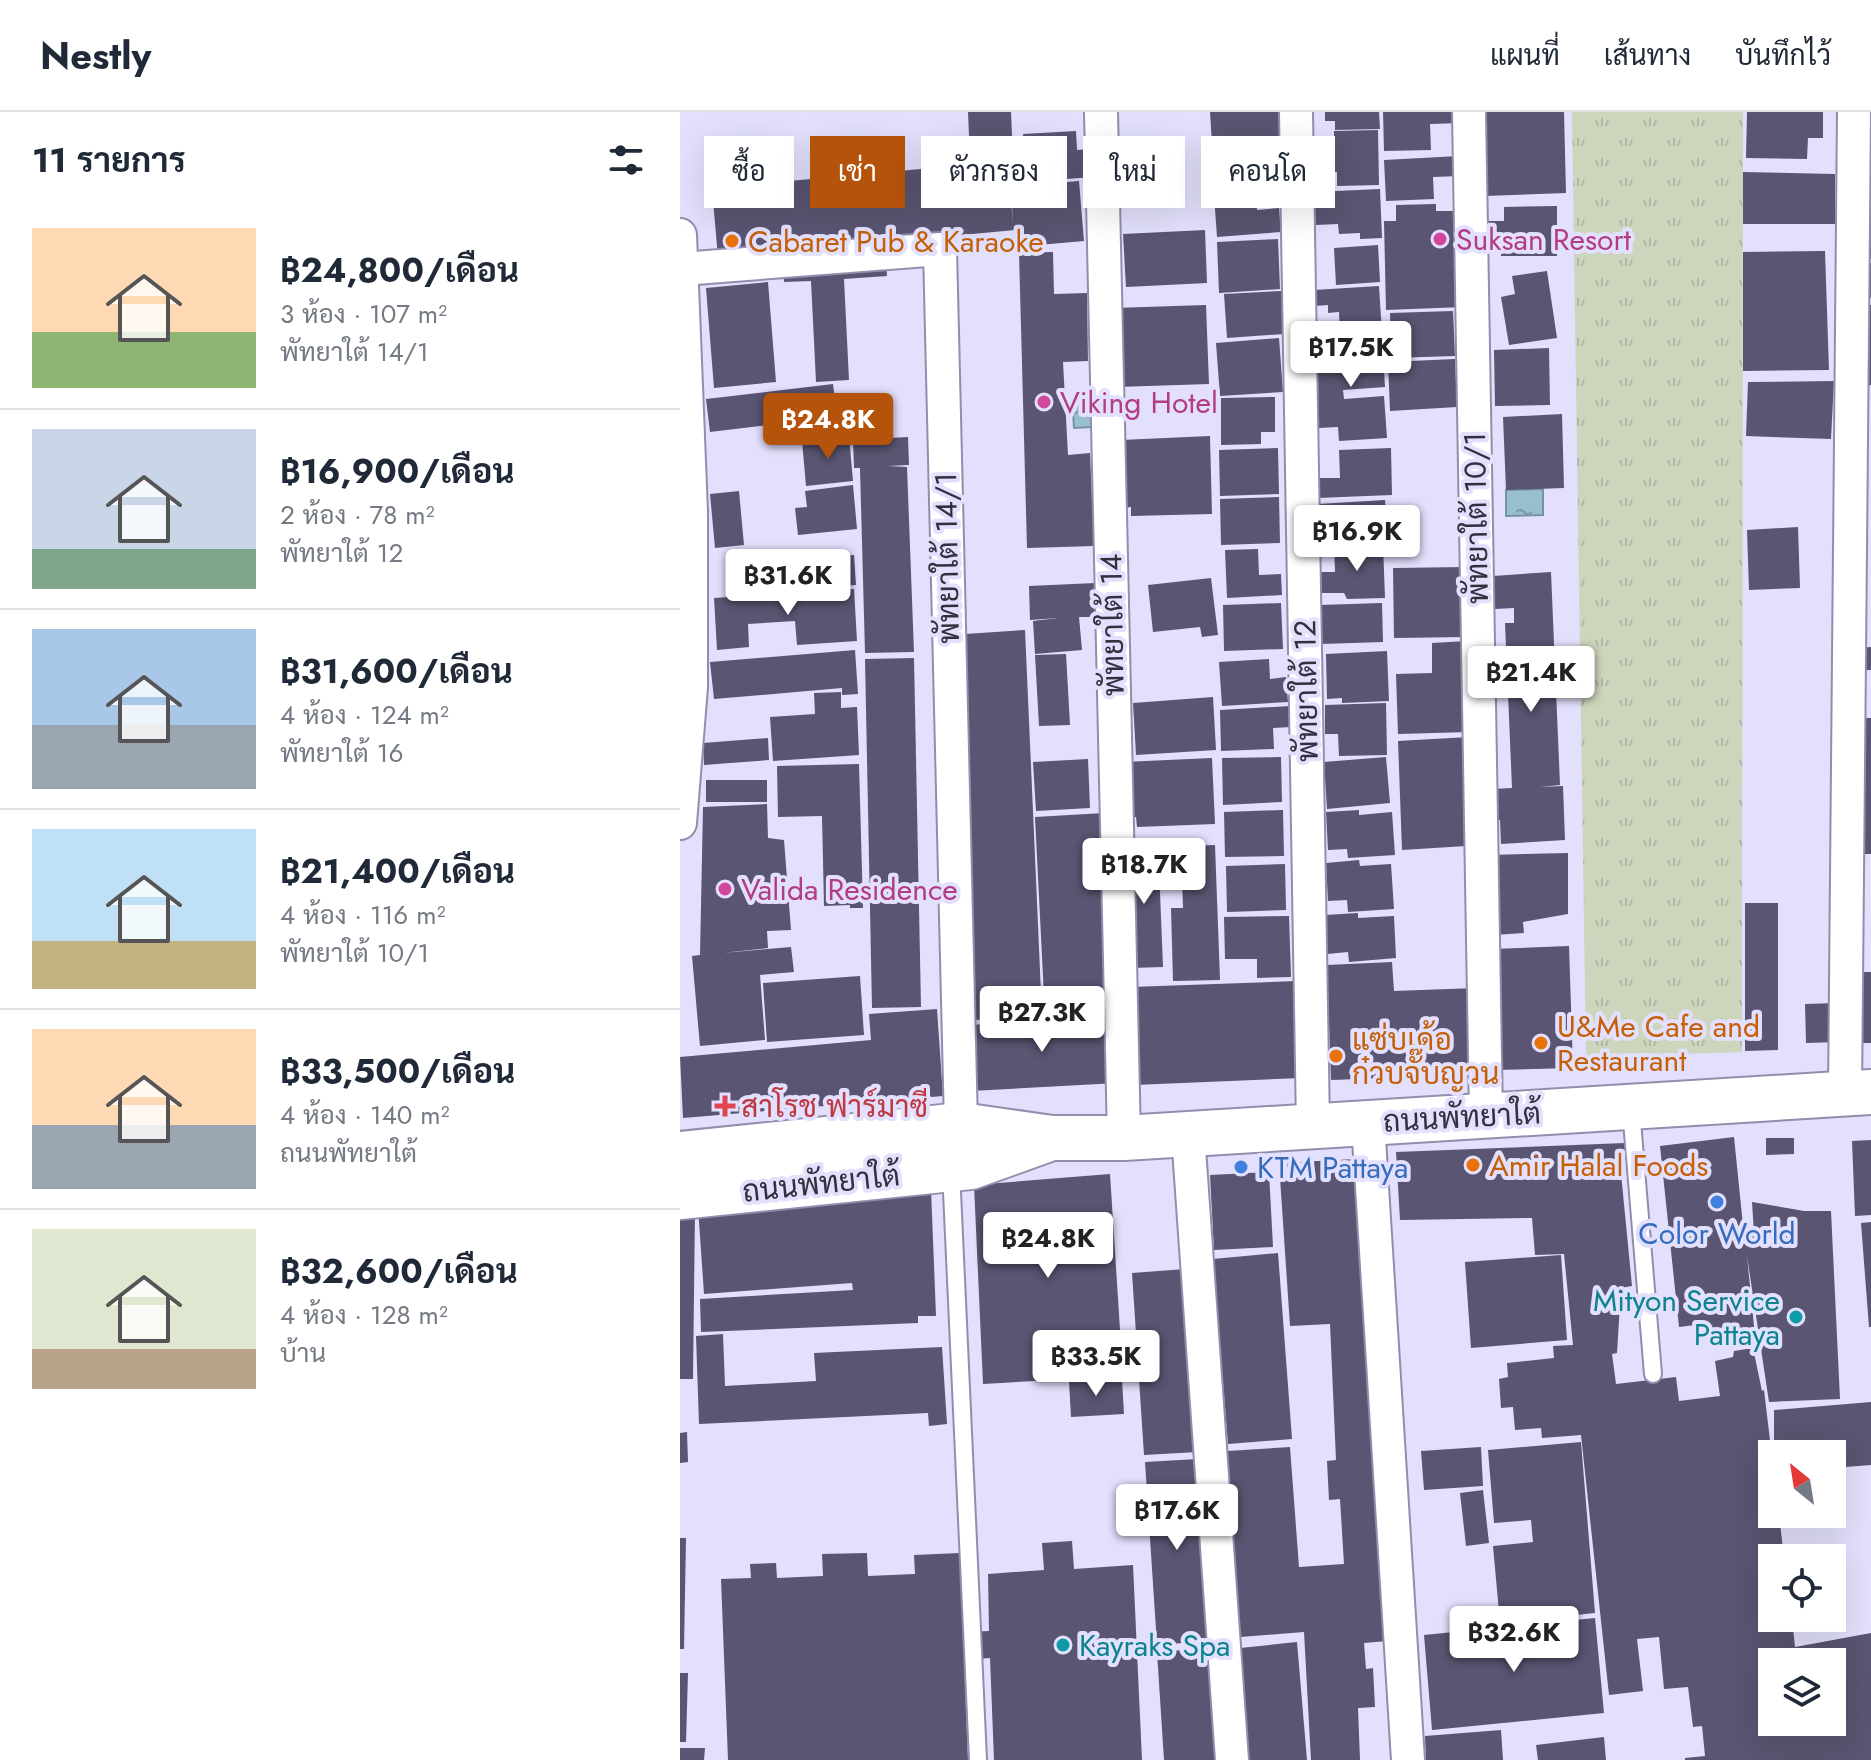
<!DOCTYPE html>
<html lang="th">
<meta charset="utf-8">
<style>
:root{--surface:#fff;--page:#f2f2f3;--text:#1f2937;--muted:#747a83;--line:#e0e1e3;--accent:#b45309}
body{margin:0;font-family:Jost,Sarabun,sans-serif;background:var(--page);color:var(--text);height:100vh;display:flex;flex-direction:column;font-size:30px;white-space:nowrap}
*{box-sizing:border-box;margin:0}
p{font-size:26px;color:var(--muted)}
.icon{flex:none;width:44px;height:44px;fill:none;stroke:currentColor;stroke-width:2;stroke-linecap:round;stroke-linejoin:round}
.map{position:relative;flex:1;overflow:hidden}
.sheet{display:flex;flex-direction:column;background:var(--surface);width:680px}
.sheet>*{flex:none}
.guide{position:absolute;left:24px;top:24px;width:760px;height:72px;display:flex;gap:16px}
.needle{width:52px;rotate:330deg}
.tools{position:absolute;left:1078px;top:1328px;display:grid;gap:16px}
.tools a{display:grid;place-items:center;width:88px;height:88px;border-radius:0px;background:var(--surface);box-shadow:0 8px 32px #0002;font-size:40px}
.price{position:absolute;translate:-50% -68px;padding:0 18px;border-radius:8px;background:#fff;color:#222;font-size:26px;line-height:52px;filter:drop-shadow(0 2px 4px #0008)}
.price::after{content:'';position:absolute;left:50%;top:48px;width:24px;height:18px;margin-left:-12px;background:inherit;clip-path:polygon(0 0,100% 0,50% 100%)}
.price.selected{background:var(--accent);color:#fff}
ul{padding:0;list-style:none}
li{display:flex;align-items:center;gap:24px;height:200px;padding:0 32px}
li+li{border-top:2px solid var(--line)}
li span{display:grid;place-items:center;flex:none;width:224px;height:160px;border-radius:0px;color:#555}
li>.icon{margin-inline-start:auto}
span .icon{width:96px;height:96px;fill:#fffc;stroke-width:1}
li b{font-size:34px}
h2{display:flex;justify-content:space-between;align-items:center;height:96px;padding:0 32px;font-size:34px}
.pill{padding:0 28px;border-radius:0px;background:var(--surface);box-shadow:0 8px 32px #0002;font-size:28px;line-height:72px}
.pill.selected{background:var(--accent);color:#fff}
header{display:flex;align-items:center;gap:48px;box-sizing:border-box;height:112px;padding:0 40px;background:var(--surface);border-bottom:2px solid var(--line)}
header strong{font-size:38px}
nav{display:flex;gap:44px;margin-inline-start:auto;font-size:28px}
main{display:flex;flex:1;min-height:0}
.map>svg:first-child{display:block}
.grass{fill:url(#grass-tufts)}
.water{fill:url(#water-ripples);stroke:#7894a3;stroke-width:2}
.building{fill:#595572;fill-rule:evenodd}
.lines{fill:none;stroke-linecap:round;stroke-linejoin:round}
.service-casing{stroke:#918dad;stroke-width:20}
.minor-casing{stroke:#918dad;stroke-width:36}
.secondary-casing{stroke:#918dad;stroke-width:48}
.service{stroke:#fff;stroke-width:16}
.minor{stroke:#fff;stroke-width:32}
.secondary{stroke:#fff;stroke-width:44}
.hotel-dot{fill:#d1479c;stroke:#e2e0fc;stroke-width:3}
.food-dot{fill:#e8710a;stroke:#e2e0fc;stroke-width:3}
.health-dot{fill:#e0444e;stroke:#e2e0fc;stroke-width:3}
.shop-dot{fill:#3f7fe0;stroke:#e2e0fc;stroke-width:3}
.culture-dot{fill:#0f9aa8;stroke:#e2e0fc;stroke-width:3}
.labels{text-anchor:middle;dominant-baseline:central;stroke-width:8;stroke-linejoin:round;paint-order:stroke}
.hotel-label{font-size:30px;fill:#b23c85;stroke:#e2e0fc;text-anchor:start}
.food-label{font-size:30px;fill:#c56008;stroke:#e2e0fc;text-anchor:start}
.street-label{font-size:30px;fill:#31303d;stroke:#e2e0fc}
.health-label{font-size:30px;fill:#be3a42;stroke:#e2e0fc;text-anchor:start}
.shop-label{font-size:30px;fill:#366cbe;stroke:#e2e0fc;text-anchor:start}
.culture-label{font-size:30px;fill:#0d838f;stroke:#e2e0fc;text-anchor:end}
</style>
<header>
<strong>Nestly</strong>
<nav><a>แผนที่</a><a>เส้นทาง</a><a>บันทึกไว้</a></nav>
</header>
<main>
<section class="sheet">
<h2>11 รายการ<svg class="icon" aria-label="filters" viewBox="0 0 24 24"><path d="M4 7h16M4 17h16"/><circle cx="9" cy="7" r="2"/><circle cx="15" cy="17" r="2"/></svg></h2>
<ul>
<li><span style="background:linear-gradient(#ffd9b3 65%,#8fb573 0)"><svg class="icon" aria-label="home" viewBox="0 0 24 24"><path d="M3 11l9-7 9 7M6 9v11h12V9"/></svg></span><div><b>฿24,800/เดือน</b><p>3 ห้อง · 107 m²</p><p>พัทยาใต้ 14/1</p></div></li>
<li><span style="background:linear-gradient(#c9d6e8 75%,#7fa58c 0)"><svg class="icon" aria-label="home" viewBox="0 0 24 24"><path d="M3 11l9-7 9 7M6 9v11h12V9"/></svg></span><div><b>฿16,900/เดือน</b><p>2 ห้อง · 78 m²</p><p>พัทยาใต้ 12</p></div></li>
<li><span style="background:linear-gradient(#a9c7e8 60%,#9aa5b1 0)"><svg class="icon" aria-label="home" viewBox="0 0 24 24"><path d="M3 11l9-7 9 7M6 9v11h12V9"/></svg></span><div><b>฿31,600/เดือน</b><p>4 ห้อง · 124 m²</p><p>พัทยาใต้ 16</p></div></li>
<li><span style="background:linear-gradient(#bfe0f5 70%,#c2b280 0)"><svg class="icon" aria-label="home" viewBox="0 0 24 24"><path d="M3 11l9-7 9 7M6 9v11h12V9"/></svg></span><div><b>฿21,400/เดือน</b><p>4 ห้อง · 116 m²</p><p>พัทยาใต้ 10/1</p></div></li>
<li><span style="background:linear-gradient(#ffd9b3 60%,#9aa5b1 0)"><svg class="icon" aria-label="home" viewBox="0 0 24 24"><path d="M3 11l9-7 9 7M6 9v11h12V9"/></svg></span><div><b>฿33,500/เดือน</b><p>4 ห้อง · 140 m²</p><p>ถนนพัทยาใต้</p></div></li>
<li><span style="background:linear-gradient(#dfe7d0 75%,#b9a48a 0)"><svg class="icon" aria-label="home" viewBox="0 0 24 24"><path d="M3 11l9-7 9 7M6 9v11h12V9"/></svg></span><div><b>฿32,600/เดือน</b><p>4 ห้อง · 128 m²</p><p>บ้าน</p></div></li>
</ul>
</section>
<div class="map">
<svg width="1191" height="1648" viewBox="0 0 1191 1648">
<defs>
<pattern id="grass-tufts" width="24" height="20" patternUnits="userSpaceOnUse" patternTransform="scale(2)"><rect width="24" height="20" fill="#cdd5bd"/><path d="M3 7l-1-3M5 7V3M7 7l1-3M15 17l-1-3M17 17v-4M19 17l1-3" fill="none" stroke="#b0b7a3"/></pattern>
<pattern id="water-ripples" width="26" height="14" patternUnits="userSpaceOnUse" patternTransform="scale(2)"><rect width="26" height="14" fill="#96bfcf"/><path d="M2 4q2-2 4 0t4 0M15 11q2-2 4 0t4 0" fill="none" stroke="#7b9ca9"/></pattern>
</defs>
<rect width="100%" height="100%" fill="#e2e0fc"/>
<polygon class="grass" points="892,0 1063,0 1062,940 906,945"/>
<g class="water">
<polygon points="411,283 413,315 394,316 392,284"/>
<polygon points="863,377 863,403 826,404 826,378"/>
</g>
<g class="building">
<polygon points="288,0 331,0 333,46 290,48"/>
<polygon points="530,0 600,0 599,41 604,41 605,62 600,62 600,76 535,79"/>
<polygon points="645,0 699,0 700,17 655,18 655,9 645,9"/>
<polygon points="703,0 780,0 780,11 750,12 751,38 704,39"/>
<polygon points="803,0 884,0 886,81 805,84"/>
<polygon points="1067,0 1143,0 1143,26 1128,26 1127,47 1066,46"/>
<polygon points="698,18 699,73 657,74 657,60 642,60 641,47 634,48 633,26 654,26 654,19"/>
<polygon points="396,19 397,38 411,37 413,65 346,70 343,22"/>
<polygon points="779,44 780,64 753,65 754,87 706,89 704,48"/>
<polygon points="328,49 333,113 331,75 399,69 404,129 336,135 335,118 38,146 32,76"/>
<polygon points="1063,60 1155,62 1155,112 1063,112"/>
<polygon points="700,77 702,126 680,127 680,121 659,122 658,112 636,113 634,80"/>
<polygon points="576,79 577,98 599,96 601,120 537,125 534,83"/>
<polygon points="756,92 756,99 781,99 783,195 706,198 704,109 716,109 716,93"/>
<polygon points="877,94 877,144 821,144 821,133 809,132 808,109 824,109 824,95"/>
<polygon points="1182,97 1191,97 1191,147 1182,146"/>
<polygon points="525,118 527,171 446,175 443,122"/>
<polygon points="598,127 600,177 539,181 537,130"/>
<polygon points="698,133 700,170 656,173 654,136"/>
<polygon points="1145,139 1149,258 1063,259 1063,140"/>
<polygon points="373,140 374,182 407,181 408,249 383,250 388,343 410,341 414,434 347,436 339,141"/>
<polygon points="206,149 207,164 164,167 169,268 136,270 131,169 104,170 103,155"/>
<polygon points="1180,151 1191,151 1191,186 1179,185"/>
<polygon points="867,159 877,226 829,233 821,185 835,182 832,164"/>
<polygon points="88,170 96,270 34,276 26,176"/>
<polygon points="699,174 702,222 660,224 659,200 648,201 648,193 635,194 634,178"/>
<polygon points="602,179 604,222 547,226 544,182"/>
<polygon points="526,193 529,272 437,275 434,196"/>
<polygon points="1176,193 1191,193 1191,273 1177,273"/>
<polygon points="773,199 775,244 711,246 710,201"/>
<polygon points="599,226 603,280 540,284 536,231"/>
<polygon points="702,227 705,275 663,278 664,287 704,284 707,326 659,329 658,315 639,316 635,232"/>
<polygon points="869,236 870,293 815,294 814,238"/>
<polygon points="775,247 777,295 710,299 708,250"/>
<polygon points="1154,269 1151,327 1066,324 1068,270"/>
<polygon points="153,272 157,305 30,320 26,287"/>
<polygon points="595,285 595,320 581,320 581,332 541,333 541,286"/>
<polygon points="882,302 884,376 826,378 823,305"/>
<polygon points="169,324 173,369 126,374 122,329"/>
<polygon points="530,324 532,402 451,404 451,395 441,396 441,328"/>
<polygon points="228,325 229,353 208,354 227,355 234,540 185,541 180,356 174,356 173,328"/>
<polygon points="598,336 599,382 540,384 539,338"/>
<polygon points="711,336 712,383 637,386 637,366 660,366 659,338"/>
<polygon points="173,373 177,417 118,423 115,396 127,395 125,379"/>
<polygon points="59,379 64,433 35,436 30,382"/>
<polygon points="599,385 600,431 541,433 540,387"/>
<polygon points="705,388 708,429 663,432 663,419 640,420 638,392"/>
<polygon points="1118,415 1120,476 1069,478 1067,418"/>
<polygon points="703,433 705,486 667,487 664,481 641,481 641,460 655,460 654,434"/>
<polygon points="578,437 579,463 601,462 602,483 547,486 545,438"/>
<polygon points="174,443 176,473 49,481 47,452"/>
<polygon points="785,455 786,525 714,526 713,456"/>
<polygon points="871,460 880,673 860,675 883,674 885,728 821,732 820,708 813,709 812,677 832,676 825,511 834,511 834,496 815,497 813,464"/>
<polygon points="531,466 538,523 522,525 520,515 473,520 468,473"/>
<polygon points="415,471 417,505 399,505 402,538 355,542 353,509 378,506 350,508 349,474"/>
<polygon points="174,477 177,529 117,533 115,509 68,512 69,535 37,538 34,486"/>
<polygon points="601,491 603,537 544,539 543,493"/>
<polygon points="702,491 703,530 641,532 640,493"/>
<polygon points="345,518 362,904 295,908 285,522"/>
<polygon points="787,529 790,620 718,622 716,562 752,561 752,531"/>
<polygon points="1191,535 1191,558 1177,558 1177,536"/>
<polygon points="175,538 178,582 162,583 162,576 34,587 30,550"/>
<polygon points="707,539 709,589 662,591 662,586 647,587 646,542"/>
<polygon points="386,542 390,613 359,614 355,543"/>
<polygon points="234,546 241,895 192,896 185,547"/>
<polygon points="589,547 590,567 606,565 608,590 542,594 539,550"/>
<polygon points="161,580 161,596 177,595 179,643 93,649 90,605 135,602 134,581"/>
<polygon points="533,585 536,638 456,643 453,591"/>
<polygon points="706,591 707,643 659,644 658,622 645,622 645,593"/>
<polygon points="610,594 611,615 593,616 594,637 541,639 540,598"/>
<polygon points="1178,606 1191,606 1191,742 1177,742"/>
<polygon points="789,625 791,700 784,700 786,734 722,738 718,629"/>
<polygon points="88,626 89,648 24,653 23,631"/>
<polygon points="601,645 602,690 543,693 542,646"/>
<polygon points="706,645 710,691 647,697 644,650"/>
<polygon points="532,646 535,712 457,715 456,705 446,706 443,650"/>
<polygon points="408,647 410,696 356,699 353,650"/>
<polygon points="179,652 183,796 170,796 170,793 144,794 142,704 98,705 97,654"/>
<rect x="26" y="668" width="61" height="22"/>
<polygon points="87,692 88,726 104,728 111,818 87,819 88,836 42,841 111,835 114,860 80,863 85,928 20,934 12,844 20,843 23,695"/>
<polygon points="603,698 604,744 545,745 544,700"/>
<polygon points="679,698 679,703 712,700 715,743 668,746 667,737 648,738 646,700"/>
<polygon points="424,701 434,899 365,904 355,705"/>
<polygon points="478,731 483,855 450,856 445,732"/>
<polygon points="535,733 540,868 493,869 491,796 503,796 501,734"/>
<polygon points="888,741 888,802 843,810 844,821 814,823 809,743"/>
<polygon points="679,748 680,754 711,752 714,797 668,800 667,788 648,789 646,751"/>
<polygon points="605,752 606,798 547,800 546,754"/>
<polygon points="1065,791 1098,791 1098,938 1065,939"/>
<polygon points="678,801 678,806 714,804 716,846 669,850 668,840 647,842 645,803"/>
<polygon points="609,804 611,865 577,866 577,847 545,847 544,805"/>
<polygon points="889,834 893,956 816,958 813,837"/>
<polygon points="712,850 714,879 796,876 798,963 651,968 647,853"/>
<polygon points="1172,860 1191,860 1191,931 1174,931"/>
<polygon points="180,864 184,923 87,930 83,871"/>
<polygon points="617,869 620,966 454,973 451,875"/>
<polygon points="1157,891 1158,930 1126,931 1125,892"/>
<polygon points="257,897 263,984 3,1006 0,945 191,928 189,902"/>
<polygon points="434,905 437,971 291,979 288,913"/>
<polygon points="1054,1025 1064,1123 1074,1122 1072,1090 1124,1099 1151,1099 1160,1287 1089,1290 1067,1144 1075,1224 1069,1229 1050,1231 1048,1218 1024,1220 1023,1212 999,1215 980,1034"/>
<polygon points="1086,1026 1114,1026 1114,1042 1086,1043"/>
<polygon points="1191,1028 1191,1103 1175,1104 1172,1029"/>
<path d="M945,1031L946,1048L940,1051L952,1174L941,1176L937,1241L932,1242L936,1272L996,1265L999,1289L1040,1284L1035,1249L1053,1245L1054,1239L1073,1236L1082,1279L1084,1278L1092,1345V1402H1099L1104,1446H1092V1506H1112L1115,1535L1191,1521V1648H1005V1646L1025,1644L1022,1614L1013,1615L1008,1575L984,1577L979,1525L957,1527L963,1579L929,1583L901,1323L862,1326L861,1316L835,1318L833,1295L821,1296L819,1267L828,1265L827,1251L874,1246L873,1234L893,1233L884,1142L855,1143L852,1106L720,1108L716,1040ZM1092,1550H1152V1610H1092Z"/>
<polygon points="676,1047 707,1529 684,1531 686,1557 693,1556 695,1595 678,1596 680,1648 631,1648 624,1520 560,1525 547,1339 610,1335 619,1455 664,1452 660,1387 649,1388 647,1349 656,1348 650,1212 610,1214 599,1051"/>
<polygon points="589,1060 593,1135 534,1138 530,1063"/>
<polygon points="430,1062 443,1264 303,1272 294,1073"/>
<polygon points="251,1077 256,1204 238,1204 238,1211 21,1220 20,1187 173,1178 172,1171 24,1182 18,1095"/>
<polygon points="15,1097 13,1267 0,1267 0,1099"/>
<polygon points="1191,1110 1191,1215 1189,1215 1181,1111"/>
<polygon points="598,1141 612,1327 548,1332 533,1147"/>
<polygon points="881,1143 887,1228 791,1236 785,1150"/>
<polygon points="505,1157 518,1340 464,1343 452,1161"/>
<polygon points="43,1222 45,1274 136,1269 134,1241 262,1235 267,1312 249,1314 248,1301 19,1312 16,1224"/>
<polygon points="442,1267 444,1302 391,1305 389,1270"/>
<polygon points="1191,1290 1191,1353 1152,1356 1152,1342 1094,1342 1094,1298"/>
<polygon points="7,1320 8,1350 0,1351 0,1321"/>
<polygon points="901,1330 915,1501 820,1511 813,1434 853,1430 851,1408 814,1411 808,1338"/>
<polygon points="801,1335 803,1374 744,1378 741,1339"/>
<polygon points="518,1347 530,1529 477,1533 465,1350"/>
<polygon points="803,1378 809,1431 786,1434 780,1381"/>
<polygon points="0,1426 6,1426 4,1537 0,1537"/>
<polygon points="392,1429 394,1457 453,1453 462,1648 314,1648 310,1546 284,1548 288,1648 48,1648 41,1467 71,1466 70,1452 96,1451 97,1466 143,1464 142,1442 187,1441 188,1464 235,1462 234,1443 280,1441 283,1520 309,1519 308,1462 364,1458 362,1431"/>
<polygon points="915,1506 924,1601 752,1618 744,1523"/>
<polygon points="617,1530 627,1648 568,1648 560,1536"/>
<polygon points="530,1536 537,1648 484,1648 477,1540"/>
<polygon points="0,1561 8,1561 6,1630 0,1630"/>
<polygon points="821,1618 823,1648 746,1648 745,1624"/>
<polygon points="924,1625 926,1648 858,1648 856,1633"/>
<polygon points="0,1636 25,1636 24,1648 0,1648"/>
</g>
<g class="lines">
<g class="service-casing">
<g id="service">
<polyline points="951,997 973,1262"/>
<polyline points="271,1058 298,1648"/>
</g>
</g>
<g class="minor-casing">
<g id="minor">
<polyline points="421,0 444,1026"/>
<polyline points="616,0 633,1014"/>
<polyline points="789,0 806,1004"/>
<polyline points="0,123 11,400 11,575 0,711"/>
<polyline points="2,157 260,137 281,1013"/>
<polyline points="1165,982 1174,0"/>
<polyline points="688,1011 728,1648"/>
<polyline points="508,1022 552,1648"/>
</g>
</g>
<g class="secondary-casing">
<g id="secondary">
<polyline points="0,1042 281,1013 372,1026 444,1026 1191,980"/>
<polyline points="0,1085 291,1055 366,1028"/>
</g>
</g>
<use href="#service" class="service"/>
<use href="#minor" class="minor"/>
<use href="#secondary" class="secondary"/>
</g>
<g class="hotel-dot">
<circle cx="760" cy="127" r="8"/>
<circle cx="364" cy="290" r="8"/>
<circle cx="45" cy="777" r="8"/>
</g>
<g class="food-dot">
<circle cx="52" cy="129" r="8"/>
<circle cx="861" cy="931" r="8"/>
<circle cx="656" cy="944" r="8"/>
<circle cx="793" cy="1053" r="8"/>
</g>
<path class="health-dot" d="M41 982h8v8h8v8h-8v8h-8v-8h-8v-8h8z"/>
<g class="shop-dot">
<circle cx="561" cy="1055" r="8"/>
<circle cx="1037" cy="1090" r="8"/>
</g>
<g class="culture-dot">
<circle cx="1116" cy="1205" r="8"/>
<circle cx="383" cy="1533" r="8"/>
</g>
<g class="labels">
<g class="hotel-label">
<text x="776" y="127">Suksan Resort</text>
<text x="380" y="290">Viking Hotel</text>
<text x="61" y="777">Valida Residence</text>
</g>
<g class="food-label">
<text x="68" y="129">Cabaret Pub &amp; Karaoke</text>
<text x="877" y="914">U&amp;Me Cafe and<tspan x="877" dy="34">Restaurant</tspan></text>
<text x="672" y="927">แซ่บเด้อ<tspan x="672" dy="34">ก๋วบจั๊บญวน</tspan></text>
<text x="809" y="1053">Amir Halal Foods</text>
</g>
<g class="street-label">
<text transform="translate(796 406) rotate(-91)">พัทยาใต้ 10/1</text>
<text transform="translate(267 446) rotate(-91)">พัทยาใต้ 14/1</text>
<text transform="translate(432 513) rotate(-91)">พัทยาใต้ 14</text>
<text transform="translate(626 579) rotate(-91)">พัทยาใต้ 12</text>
<text transform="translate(782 1005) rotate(-3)">ถนนพัทยาใต้</text>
<text transform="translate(141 1071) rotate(-6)">ถนนพัทยาใต้</text>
</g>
<g class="health-label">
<text x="61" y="994">สาโรช ฟาร์มาซี</text>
</g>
<g class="shop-label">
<text x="577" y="1055">KTM Pattaya</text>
<text x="1037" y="1121" text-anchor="middle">Color World</text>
</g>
<g class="culture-label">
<text x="1100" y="1188">Mityon Service<tspan x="1100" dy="34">Pattaya</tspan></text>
<text x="399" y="1533" text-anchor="start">Kayraks Spa</text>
</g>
</g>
</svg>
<div class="tools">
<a><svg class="needle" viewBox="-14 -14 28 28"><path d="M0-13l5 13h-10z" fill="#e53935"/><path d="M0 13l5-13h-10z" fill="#747a83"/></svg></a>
<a><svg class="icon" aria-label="locate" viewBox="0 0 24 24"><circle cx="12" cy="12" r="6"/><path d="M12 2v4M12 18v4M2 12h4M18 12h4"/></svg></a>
<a><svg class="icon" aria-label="layers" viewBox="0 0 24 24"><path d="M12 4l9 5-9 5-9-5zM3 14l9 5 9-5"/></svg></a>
</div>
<b class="price" style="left:671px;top:277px">฿17.5K</b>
<b class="price selected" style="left:148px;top:349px">฿24.8K</b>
<b class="price" style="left:677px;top:461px">฿16.9K</b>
<b class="price" style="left:108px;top:505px">฿31.6K</b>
<b class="price" style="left:851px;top:602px">฿21.4K</b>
<b class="price" style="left:464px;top:794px">฿18.7K</b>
<b class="price" style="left:362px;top:942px">฿27.3K</b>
<b class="price" style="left:368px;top:1168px">฿24.8K</b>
<b class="price" style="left:416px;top:1286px">฿33.5K</b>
<b class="price" style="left:497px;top:1440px">฿17.6K</b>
<b class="price" style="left:834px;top:1562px">฿32.6K</b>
<div class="guide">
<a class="pill">ซื้อ</a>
<a class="pill selected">เช่า</a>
<a class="pill">ตัวกรอง</a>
<a class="pill">ใหม่</a>
<a class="pill">คอนโด</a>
</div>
</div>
</main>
